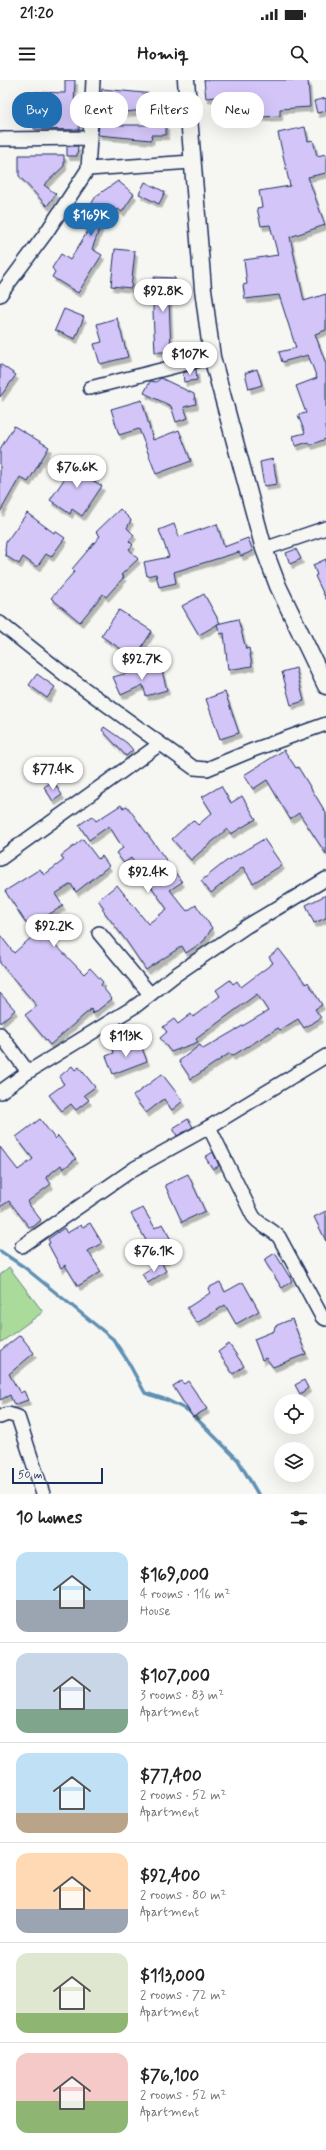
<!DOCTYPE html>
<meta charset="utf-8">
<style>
:root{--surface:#fff;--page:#f6f6f6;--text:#222;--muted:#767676;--line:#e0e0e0;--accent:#1f6fb2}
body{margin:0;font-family:Mynerve,sans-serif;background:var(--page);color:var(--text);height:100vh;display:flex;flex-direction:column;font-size:15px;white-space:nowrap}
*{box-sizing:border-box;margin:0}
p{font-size:13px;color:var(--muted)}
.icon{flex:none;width:22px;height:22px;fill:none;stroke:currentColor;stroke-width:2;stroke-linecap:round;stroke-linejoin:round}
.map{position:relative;height:1414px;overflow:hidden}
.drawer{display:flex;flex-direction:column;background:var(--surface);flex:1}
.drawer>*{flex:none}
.guide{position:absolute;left:12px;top:12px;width:302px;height:36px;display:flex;gap:8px}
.fabs{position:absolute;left:274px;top:1314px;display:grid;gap:8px}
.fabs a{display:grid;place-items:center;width:40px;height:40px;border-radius:50%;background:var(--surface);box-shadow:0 4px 16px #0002;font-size:20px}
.scale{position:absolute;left:12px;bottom:10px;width:91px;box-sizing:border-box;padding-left:4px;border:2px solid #1b2f5e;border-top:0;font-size:11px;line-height:14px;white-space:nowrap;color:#1b2f5e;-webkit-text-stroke:3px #f6f6f2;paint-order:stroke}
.price{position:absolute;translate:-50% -34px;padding:0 9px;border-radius:14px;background:#fff;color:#222;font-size:13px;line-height:26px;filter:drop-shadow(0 1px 2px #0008)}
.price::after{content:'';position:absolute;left:50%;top:24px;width:12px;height:9px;margin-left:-6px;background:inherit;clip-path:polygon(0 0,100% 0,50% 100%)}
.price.active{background:var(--accent);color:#fff}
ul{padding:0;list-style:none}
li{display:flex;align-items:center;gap:12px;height:100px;padding:0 16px}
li+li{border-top:1px solid var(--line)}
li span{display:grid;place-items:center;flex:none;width:112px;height:80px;border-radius:12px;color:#555}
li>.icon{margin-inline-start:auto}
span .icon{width:48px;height:48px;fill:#fffc;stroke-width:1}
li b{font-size:17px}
h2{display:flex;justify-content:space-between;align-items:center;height:48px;padding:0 16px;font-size:17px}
.chip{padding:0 14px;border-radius:16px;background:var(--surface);box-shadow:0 4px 16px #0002;font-size:14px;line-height:36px}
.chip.active{background:var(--accent);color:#fff}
.status{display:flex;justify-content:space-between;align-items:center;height:28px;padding:0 20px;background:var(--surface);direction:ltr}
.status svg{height:11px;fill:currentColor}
header{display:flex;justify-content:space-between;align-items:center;height:52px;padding:0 16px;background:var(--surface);font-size:18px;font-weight:700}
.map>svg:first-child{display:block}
.green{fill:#abdb9b;stroke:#63857c}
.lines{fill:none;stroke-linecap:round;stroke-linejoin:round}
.stream{stroke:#5e90b3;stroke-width:3.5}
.building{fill:#d3c5f7;stroke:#1b2f5e;filter:url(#shadow)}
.minor-casing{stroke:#1b2f5e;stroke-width:16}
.tertiary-casing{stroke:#1b2f5e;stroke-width:19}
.minor{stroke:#f6f6f2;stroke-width:13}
.tertiary{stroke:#f6f6f2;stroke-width:16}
</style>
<div class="status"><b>21:20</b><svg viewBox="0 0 49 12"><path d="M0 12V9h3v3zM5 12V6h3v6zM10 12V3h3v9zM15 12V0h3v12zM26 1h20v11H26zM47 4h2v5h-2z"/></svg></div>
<header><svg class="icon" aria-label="menu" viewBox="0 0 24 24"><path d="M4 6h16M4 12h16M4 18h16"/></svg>Homiq<svg class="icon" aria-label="search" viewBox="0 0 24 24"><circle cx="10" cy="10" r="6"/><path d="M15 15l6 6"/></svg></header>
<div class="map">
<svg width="326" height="1414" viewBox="0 0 326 1414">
<defs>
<filter id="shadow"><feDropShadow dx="2.5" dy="4.5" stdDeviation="0" flood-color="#0004"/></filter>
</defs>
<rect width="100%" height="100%" fill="#f6f6f2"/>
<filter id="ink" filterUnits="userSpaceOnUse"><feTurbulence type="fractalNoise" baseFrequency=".025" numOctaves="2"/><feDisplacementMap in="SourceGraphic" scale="8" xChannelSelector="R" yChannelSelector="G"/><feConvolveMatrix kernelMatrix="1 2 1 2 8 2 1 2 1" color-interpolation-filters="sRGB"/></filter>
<g filter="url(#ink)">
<polygon class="green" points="9,1187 43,1232 0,1263 0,1195"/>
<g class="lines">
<polyline class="stream" points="0,1171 24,1187 113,1259 127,1280 145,1313 167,1320 189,1331 238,1380 258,1414"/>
</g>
<g class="building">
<polygon points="65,0 75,0 74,30 80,31 79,50 34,49 35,12 65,13"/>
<polygon points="204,0 308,0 310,27 280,29 280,36 241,38 237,15 206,18"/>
<polygon points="102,9 166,15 168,27 109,34 109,45 166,45 166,55 152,55 151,60 98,55"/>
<polygon points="326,18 326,31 317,33 314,21"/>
<polygon points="305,47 308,61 313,60 317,76 326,74 326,93 308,97 325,145 290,157 304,221 326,214 326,250 315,254 326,284 326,359 310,365 308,362 296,366 293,356 305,353 298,335 306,333 296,306 317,298 308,275 282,282 279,272 296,268 279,215 245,219 243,205 247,204 244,180 278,175 270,145 261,146 257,128 262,127 259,111 290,106 278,53"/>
<polygon points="67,66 78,66 77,76 67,76"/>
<polygon points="19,75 64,75 64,86 44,105 56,114 47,126 19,96"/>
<polygon points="118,101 134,114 122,132 118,129 108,143 103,140 92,169 102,175 78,213 52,197 55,192 52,188 61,174 70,180 89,149 80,144 96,116"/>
<polygon points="145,102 165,112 159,124 139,114"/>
<polygon points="115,169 135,171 131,208 111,206"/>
<polygon points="154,197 175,198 174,219 169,219 171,272 155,272 153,232"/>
<polygon points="64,229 84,237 75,259 55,250"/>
<polygon points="117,238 128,277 100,284 94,264 102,262 97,244"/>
<polygon points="0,284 16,295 0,317"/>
<polygon points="196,289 197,300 184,302 183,293"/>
<polygon points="257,289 262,305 249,309 245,293"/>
<polygon points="161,298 194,314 196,324 184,327 188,338 176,342 171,326 144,313 150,301 156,302"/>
<polygon points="142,320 153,360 179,350 191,381 156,394 139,349 119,355 111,329"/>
<polygon points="14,346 49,367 28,402 20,397 0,432 0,369"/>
<polygon points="78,379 98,392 92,400 102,406 82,436 72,429 70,434 50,420"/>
<polygon points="273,379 277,404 264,406 260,382"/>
<polygon points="120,429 131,440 127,448 134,455 129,461 133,465 129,469 138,479 121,495 124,497 106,517 103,514 80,542 51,518 75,491 72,489 100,456 96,452"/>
<polygon points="27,433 54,453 55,451 65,458 51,477 46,474 37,487 23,477 19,484 6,476 5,470 6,462"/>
<polygon points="174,444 179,457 217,444 224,467 248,458 253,471 241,476 239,472 174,492 176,503 159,507 156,494 147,496 144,482 169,477 159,450"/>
<polygon points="296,469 301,479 290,484 286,473"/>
<polygon points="326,479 326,519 315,496 317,495 313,485"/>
<polygon points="204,514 220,543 199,555 182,526"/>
<polygon points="119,530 152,551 135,578 101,556"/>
<polygon points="238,539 246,569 249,568 252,586 228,590 224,553 220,554 217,544"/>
<polygon points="160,584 167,610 146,616 143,605 121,615 113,597"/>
<polygon points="296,588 304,621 291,625 282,592"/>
<polygon points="37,594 55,607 47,618 29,605"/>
<polygon points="225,612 239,653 220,659 206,619"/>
<polygon points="104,647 127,663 133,670 126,676 102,650"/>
<polygon points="284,670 296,688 298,687 326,733 326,774 299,733 290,739 267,700 253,709 244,695"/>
<polygon points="53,701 62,715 53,721 44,707"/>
<polygon points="221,706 231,723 242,716 256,739 231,754 227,749 191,780 172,759 193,740 198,745 212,733 202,717"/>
<polygon points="121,725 123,728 127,726 182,802 170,810 187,831 196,825 212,848 204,861 186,873 182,866 146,890 127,862 102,829 104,828 98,820 117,805 148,844 167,829 131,778 124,783 116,773 123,768 109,746 89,760 79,745 92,736 96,741"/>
<polygon points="83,759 98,779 102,776 109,786 76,812 71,804 55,814 63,826 34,843 84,894 90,888 103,902 101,905 112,919 93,934 91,929 50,965 25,935 37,926 0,883 0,855 14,873 34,855 5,811 40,789 44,795 64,780 61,776"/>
<polygon points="264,759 282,785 253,803 243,787 211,813 201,801 225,782"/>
<polygon points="326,815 326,838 314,843 306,825"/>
<polygon points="279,869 306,904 308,902 322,925 315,929 321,938 304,948 298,939 280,950 278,948 232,976 230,973 191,999 179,981 200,965 203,969 268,931 257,914 196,959 198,962 171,972 160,958 167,952 163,947 174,939 178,944 191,934 193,937 220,916 216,910 230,900 233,904 237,901 241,907 273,883 269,877"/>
<polygon points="0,913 15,930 0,943"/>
<polygon points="123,963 125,969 140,963 147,981 113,994 106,976 114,973 112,967"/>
<polygon points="72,986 75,990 79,987 95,1007 84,1015 89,1020 76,1030 71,1024 62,1031 49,1015 64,1004 59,997"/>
<polygon points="162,994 183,1021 172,1030 164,1019 146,1033 133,1016"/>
<polygon points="40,1039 55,1059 58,1056 76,1079 63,1089 61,1085 46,1097 51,1104 27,1122 41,1140 33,1147 29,1147 9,1121 0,1127 0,1067 18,1090 33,1079 16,1057"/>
<polygon points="188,1039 193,1047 177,1056 173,1048"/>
<polygon points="213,1072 219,1086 213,1089 205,1077"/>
<polygon points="188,1094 205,1131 182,1142 165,1105"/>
<polygon points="143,1128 155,1148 162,1144 178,1172 159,1183 131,1134"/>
<polygon points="326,1131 326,1161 314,1137"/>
<polygon points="90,1143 102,1163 88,1171 101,1192 78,1206 65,1185 61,1188 48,1164 50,1163 48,1159 64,1148 67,1153 81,1145 83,1147"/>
<polygon points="275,1173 292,1201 282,1208 264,1180"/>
<polygon points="161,1182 166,1191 148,1203 142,1194"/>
<polygon points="220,1202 225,1212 243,1202 259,1231 236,1244 225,1225 197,1243 187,1228 210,1213 208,1208"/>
<polygon points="292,1239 306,1274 273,1287 266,1278 262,1280 254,1259 274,1251 275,1246"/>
<polygon points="20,1255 34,1273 9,1294 20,1313 24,1311 28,1320 14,1325 10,1315 0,1320 0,1271"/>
<polygon points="229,1264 244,1286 233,1294 218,1272"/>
<polygon points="304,1300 308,1308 300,1314 295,1305"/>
<polygon points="181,1301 184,1304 188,1301 207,1329 193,1337 173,1306"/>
</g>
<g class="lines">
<g class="minor-casing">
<g id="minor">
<polyline points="90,58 93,0"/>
<polyline points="0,59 90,58 88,89"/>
<polyline points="0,215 46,153 88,89 192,82"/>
<polyline points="90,308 212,277"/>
<polyline points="264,469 326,448"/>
<polyline points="0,543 64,594 194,688 207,689 253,670 326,644"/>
<polyline points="0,779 160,664"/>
<polyline points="99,853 150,914"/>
<polyline points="0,954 28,992"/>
<polyline points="0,1012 28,992 137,925 174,896 247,846 326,799"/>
<path d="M209,1047L253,1136C260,1146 271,1148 279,1157L322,1237L326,1239"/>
<polyline points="22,1166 135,1088 209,1047 326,976"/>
<polyline points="0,1337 8,1334 18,1337 43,1414"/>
</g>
</g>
<g class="tertiary-casing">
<polyline id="tertiary" points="186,0 203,209 212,277 264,469 278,506 326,606"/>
</g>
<use href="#minor" class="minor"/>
<use href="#tertiary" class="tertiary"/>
</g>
</g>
</svg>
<div class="fabs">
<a><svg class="icon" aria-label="locate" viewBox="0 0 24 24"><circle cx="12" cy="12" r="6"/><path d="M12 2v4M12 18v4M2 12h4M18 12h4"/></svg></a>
<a><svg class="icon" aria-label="layers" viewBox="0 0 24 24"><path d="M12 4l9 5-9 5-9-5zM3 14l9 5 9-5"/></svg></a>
</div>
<div class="scale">50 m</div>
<b class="price active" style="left:91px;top:157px">$169K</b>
<b class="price" style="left:163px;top:233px">$92.8K</b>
<b class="price" style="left:190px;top:296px">$107K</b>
<b class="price" style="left:77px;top:409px">$76.6K</b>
<b class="price" style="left:142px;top:601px">$92.7K</b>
<b class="price" style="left:53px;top:711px">$77.4K</b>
<b class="price" style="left:148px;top:814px">$92.4K</b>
<b class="price" style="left:54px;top:868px">$92.2K</b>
<b class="price" style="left:126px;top:978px">$113K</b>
<b class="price" style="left:154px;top:1193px">$76.1K</b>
<div class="guide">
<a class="chip active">Buy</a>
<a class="chip">Rent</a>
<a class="chip">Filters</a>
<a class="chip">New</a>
</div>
</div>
<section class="drawer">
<h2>10 homes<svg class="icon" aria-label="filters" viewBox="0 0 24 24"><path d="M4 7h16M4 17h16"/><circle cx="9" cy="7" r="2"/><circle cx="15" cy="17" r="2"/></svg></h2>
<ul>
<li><span style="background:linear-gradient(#bfe0f5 60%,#9aa5b1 0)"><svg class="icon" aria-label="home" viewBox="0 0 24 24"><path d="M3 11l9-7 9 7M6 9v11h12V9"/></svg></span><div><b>$169,000</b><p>4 rooms · 116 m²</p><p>House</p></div></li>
<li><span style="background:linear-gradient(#c9d6e8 70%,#7fa58c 0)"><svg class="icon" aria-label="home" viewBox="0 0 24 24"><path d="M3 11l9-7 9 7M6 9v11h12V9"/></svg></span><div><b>$107,000</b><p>3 rooms · 83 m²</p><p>Apartment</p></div></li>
<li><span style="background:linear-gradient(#bfe0f5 75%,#b9a48a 0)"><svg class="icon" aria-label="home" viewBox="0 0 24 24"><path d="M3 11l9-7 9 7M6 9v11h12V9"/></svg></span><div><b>$77,400</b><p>2 rooms · 52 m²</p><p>Apartment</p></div></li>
<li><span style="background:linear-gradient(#ffd9b3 70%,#9aa5b1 0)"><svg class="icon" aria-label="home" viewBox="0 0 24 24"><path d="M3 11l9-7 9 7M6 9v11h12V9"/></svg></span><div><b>$92,400</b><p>2 rooms · 80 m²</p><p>Apartment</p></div></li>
<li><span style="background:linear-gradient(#dfe7d0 75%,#8fb573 0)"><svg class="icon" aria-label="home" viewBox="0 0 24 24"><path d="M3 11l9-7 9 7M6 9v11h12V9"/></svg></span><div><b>$113,000</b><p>2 rooms · 72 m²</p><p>Apartment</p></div></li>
<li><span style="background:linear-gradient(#f6c9c9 60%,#8fb573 0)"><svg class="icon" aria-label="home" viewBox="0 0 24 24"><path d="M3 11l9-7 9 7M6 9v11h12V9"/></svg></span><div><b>$76,100</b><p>2 rooms · 52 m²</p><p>Apartment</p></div></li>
</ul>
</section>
